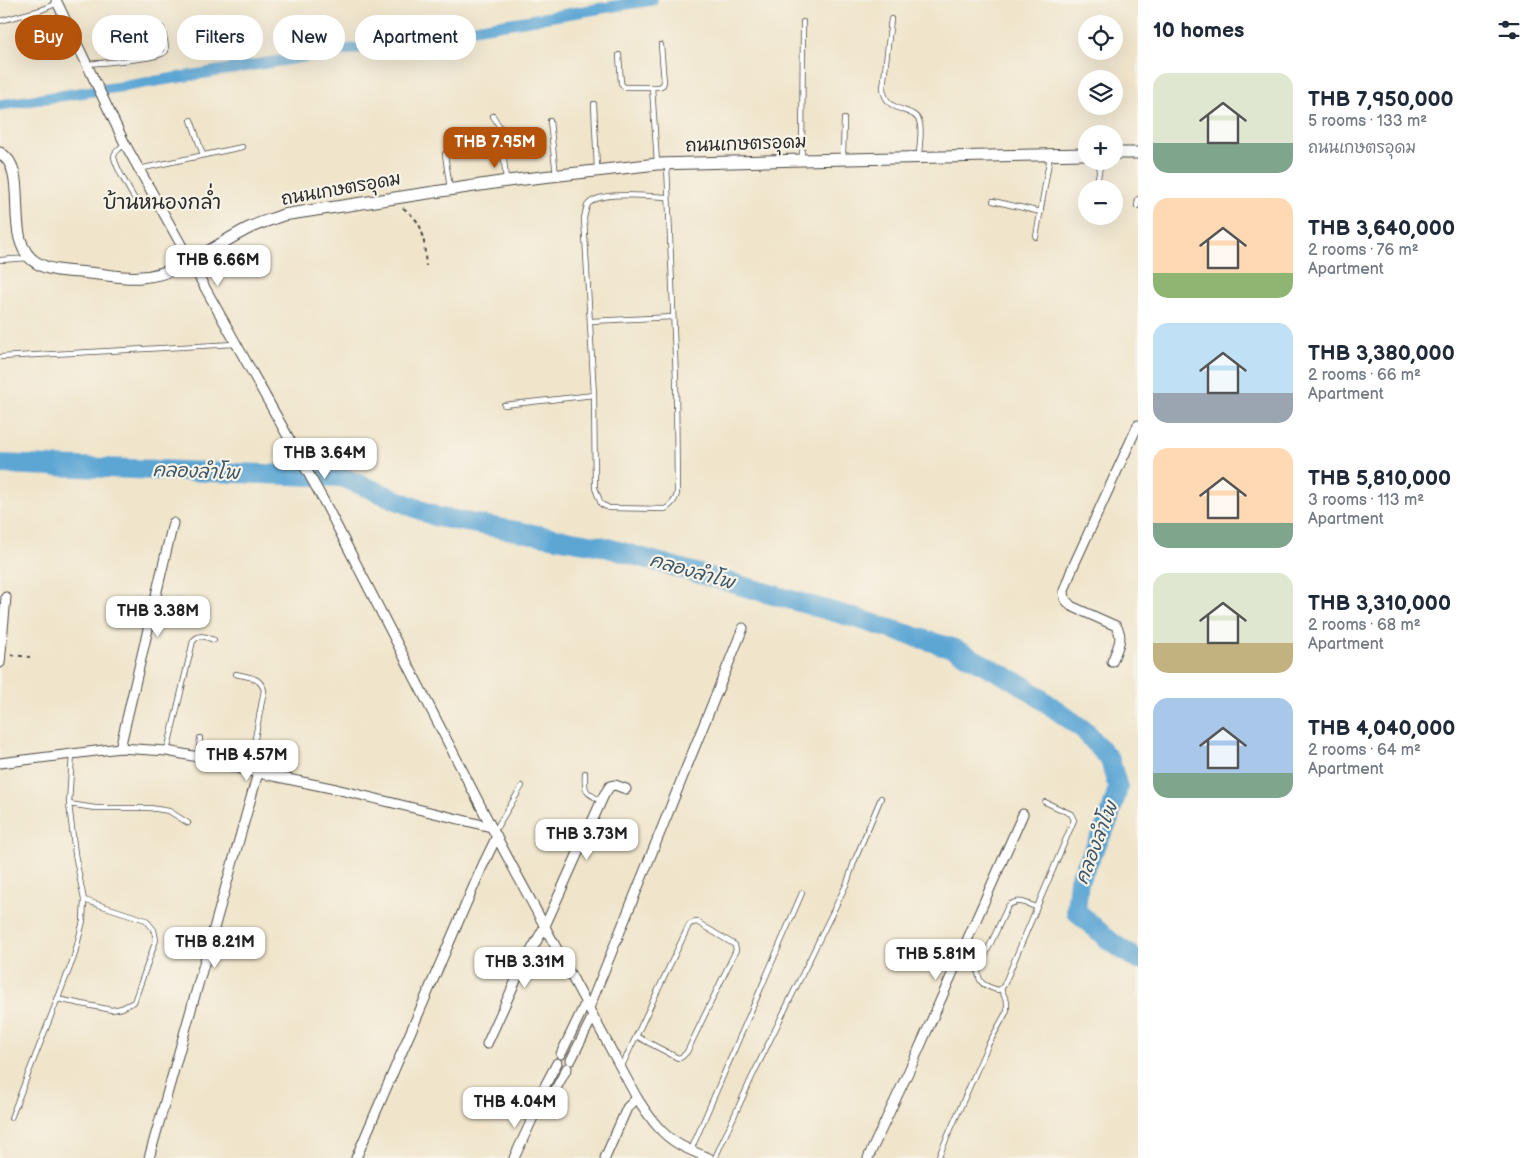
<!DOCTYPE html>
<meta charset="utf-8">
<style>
:root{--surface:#fff;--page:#f6f6f7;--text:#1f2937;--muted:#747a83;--accent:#b45309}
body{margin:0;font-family:"Balsamiq Sans","Playpen Sans Thai",sans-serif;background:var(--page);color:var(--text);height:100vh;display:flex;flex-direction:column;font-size:19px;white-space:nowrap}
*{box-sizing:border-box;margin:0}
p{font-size:16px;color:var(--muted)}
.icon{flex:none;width:28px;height:28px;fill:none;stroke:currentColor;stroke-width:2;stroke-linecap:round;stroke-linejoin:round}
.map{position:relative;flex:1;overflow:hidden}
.details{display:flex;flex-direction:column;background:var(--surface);width:400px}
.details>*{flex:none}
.top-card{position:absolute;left:15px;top:15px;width:475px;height:45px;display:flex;gap:10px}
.buttons{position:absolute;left:1078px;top:15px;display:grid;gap:10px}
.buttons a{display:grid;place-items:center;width:45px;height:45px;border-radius:50%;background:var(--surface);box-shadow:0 5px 20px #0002;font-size:25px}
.price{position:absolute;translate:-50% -42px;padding:0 11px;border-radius:10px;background:#fff;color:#222;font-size:16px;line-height:32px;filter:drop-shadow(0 1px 2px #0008)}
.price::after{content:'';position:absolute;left:50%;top:30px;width:15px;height:11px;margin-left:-8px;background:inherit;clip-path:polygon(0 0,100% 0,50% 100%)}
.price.on{background:var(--accent);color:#fff}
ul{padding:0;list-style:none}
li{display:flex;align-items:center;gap:15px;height:125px;padding:0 15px}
li span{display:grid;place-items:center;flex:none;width:140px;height:100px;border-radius:15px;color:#555}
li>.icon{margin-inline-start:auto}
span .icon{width:60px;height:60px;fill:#fffc;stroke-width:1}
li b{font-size:21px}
h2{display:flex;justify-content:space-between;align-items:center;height:60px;padding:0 15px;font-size:21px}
.pill{padding:0 18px;border-radius:22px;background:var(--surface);box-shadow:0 5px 20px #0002;font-size:18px;line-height:45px}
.pill.on{background:var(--accent);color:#fff}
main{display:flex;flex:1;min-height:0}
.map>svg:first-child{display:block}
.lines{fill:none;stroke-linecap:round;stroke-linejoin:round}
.canal{stroke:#5ca6d4;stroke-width:11}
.river{stroke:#5ca6d4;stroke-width:20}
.service-casing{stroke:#494743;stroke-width:6}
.minor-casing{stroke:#494743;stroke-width:11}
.tertiary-casing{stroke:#494743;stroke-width:13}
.path{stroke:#494743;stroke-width:2;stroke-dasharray:4 4;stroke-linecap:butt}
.service{stroke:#fff;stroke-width:4.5}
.minor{stroke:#fff;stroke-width:9}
.tertiary{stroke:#fff;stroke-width:11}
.labels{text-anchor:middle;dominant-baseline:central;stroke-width:4.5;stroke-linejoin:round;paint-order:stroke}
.street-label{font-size:18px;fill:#2b2b2b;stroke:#f7f3e8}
.water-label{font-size:19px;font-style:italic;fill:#3c5666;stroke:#f7f3e8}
.quarter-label{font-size:20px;fill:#2b2b2b;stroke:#f7f3e8}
</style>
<main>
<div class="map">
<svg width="1138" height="1158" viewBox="0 0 1138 1158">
<rect width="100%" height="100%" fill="#f7f3e8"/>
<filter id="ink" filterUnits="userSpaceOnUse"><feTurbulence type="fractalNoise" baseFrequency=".02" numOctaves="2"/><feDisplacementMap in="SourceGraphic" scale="10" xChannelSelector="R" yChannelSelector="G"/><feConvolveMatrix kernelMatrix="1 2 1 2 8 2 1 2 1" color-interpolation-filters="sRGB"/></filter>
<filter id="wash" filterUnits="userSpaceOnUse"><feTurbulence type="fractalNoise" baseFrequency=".0096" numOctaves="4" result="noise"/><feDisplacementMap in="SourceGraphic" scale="20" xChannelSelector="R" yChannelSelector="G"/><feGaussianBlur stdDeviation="1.12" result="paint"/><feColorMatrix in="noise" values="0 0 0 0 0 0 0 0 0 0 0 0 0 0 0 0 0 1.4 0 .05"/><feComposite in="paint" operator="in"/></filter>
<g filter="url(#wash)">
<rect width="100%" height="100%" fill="#f0e5cb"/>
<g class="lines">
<polyline class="canal" points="0,105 126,86 652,0"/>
<polyline class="river" points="0,464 342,477 437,517 601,546 862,620 955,649 1022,685 1084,730 1110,760 1118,788 1109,819 1079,880 1076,911 1111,942 1138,960"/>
</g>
</g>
<g filter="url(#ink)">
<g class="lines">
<g class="service-casing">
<g id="service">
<path d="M891,19L883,88C886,116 916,105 920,124C922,134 919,147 919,156"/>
<polyline points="0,21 41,10 58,3"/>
<polyline points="619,55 621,83 624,87 652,87 657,163"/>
<path d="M87,64C98,63 164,59 166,51C167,45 163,34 162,28"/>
<polyline points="652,87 659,87 663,85 664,82 661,45"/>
<polyline points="594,104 597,169"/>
<polyline points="493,116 501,129 506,180"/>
<polyline points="191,120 203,155"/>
<polyline points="550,121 556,175"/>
<path d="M125,144C121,147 115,151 114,156C114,164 131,193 136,201"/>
<polyline points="445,154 450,189"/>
<polyline points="843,157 844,119"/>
<polyline points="802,158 803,22"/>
<polyline points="139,169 242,147"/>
<polyline points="1096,189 1101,161"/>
<polyline points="993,201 1041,212"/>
<polyline points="1137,206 1138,199"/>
<polyline points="1036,237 1050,156"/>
<polyline points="0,260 29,258"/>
<polyline points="591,321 673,317"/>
<polyline points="0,357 235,344"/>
<path d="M594,395L595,488L601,504L609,508L665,509C672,505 675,501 677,494L676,379L667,165"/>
<path d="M504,405L594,395L584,218C585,214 586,209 587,206C597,189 650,197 668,197"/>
<path d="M236,674C250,678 259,676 264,690L249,771"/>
<path d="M167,751L193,641C200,633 205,637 214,640"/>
<polyline points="198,757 200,738"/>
<path d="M585,773C584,792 585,792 601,801"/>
<polyline points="69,804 95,808 150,808 169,811 188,823"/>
<polyline points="494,832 522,786"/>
<path d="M1036,907C1025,903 1018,898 1008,906L978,971C979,985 985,985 997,990L1001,989L1004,985L1074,820L1071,814L1045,802"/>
<polyline points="57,999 112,1010 122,1008 134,1002 156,940 154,930 146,920 84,900"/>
<polyline points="621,1068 689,925 692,923 697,922 735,945 736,950 687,1052 682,1057 678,1058 636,1036"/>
<polyline points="11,1118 74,957 83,921 84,900 75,854 69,804 72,754"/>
<polyline points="691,1150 802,893"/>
<polyline points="715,1158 752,1077 847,883 854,862 881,798"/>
<polyline points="938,1158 988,1045 1007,1011 1007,1002 1001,989"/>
</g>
</g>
<g class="minor-casing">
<g id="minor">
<path d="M56,0L125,144L326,505L494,832L637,1098C649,1116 660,1134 680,1145C689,1150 699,1154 709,1158"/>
<path d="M1112,662C1116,650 1125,638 1116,626L1071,606L1065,599L1064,591L1072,569L1138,425"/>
<polyline points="0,663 6,597"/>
<polyline points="120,748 173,523"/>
<polyline points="0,763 120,748 167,751 198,757 249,771 336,789 491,827"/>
<polyline points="589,1008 743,628"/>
<polyline points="487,1044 522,967 545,926 604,795 610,786 615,785 626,789"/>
<polyline points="561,1054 586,1002"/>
<polyline points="571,1060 593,1016"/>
<polyline points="537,1109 551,1098 567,1068"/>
<polyline points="149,1158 258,773"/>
<polyline points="356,1158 482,867 497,836"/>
<polyline points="514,1158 537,1109 539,1097 557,1063"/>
<polyline points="605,1158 627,1108 637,1098"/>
<polyline points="868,1158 914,1060 1023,814"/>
</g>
</g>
<g class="tertiary-casing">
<g id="tertiary">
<path d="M0,153C32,170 0,242 37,263C51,272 72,271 88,273C105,274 125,279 141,277C181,275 217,243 251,227C262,222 273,219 283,215L507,181L657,164L802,160L1086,154"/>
<polyline points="1114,153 1138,153"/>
</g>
</g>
<g class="path">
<path d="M403,208C427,225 423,239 426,266"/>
<polyline points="11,655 30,657"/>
</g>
<use href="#service" class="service"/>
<use href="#minor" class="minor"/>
<use href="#tertiary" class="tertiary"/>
</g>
</g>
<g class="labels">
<g class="street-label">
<text transform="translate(746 144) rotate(-2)">ถนนเกษตรอุดม</text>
<text transform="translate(341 189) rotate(-10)">ถนนเกษตรอุดม</text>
</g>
<g class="water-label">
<text transform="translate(196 472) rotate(2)">คลองลำโพ</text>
<text transform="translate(692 572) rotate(16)">คลองลำโพ</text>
<text transform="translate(1097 843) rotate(-69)">คลองลำโพ</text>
</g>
<g class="quarter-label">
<text x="162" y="203">บ้านหนองกล่ำ</text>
</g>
</g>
</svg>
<div class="buttons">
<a><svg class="icon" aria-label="locate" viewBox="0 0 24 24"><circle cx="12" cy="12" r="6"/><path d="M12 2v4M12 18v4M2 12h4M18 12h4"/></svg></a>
<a><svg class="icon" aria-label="layers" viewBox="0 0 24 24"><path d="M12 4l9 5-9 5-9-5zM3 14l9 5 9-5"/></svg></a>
<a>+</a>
<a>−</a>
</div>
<b class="price on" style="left:495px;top:169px">THB 7.95M</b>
<b class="price" style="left:218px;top:287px">THB 6.66M</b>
<b class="price" style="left:325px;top:480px">THB 3.64M</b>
<b class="price" style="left:158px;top:638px">THB 3.38M</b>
<b class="price" style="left:247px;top:782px">THB 4.57M</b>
<b class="price" style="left:587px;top:861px">THB 3.73M</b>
<b class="price" style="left:215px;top:969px">THB 8.21M</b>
<b class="price" style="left:936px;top:981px">THB 5.81M</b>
<b class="price" style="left:525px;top:989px">THB 3.31M</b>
<b class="price" style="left:515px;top:1129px">THB 4.04M</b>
<div class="top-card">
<a class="pill on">Buy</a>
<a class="pill">Rent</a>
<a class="pill">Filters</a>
<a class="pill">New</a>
<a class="pill">Apartment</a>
</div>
</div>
<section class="details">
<h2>10 homes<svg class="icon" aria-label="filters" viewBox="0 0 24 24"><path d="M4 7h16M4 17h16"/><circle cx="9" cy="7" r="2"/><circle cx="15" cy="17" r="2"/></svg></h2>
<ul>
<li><span style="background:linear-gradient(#dfe7d0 70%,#7fa58c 0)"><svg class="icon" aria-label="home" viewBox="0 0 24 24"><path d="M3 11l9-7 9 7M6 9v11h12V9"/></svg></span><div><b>THB 7,950,000</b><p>5 rooms · 133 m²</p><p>ถนนเกษตรอุดม</p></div></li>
<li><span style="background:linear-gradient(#ffd9b3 75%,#8fb573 0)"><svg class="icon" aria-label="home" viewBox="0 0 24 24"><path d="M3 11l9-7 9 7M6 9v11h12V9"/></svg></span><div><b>THB 3,640,000</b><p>2 rooms · 76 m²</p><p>Apartment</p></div></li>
<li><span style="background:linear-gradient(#bfe0f5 70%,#9aa5b1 0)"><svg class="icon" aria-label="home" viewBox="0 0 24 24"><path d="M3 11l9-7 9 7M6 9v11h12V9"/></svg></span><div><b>THB 3,380,000</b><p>2 rooms · 66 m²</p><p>Apartment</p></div></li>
<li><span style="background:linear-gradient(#ffd9b3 75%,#7fa58c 0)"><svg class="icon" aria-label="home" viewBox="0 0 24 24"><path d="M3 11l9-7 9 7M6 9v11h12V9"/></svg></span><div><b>THB 5,810,000</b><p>3 rooms · 113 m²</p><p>Apartment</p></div></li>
<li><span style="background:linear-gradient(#dfe7d0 70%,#c2b280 0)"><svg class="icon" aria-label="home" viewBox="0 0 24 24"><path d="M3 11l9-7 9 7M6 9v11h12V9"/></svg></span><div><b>THB 3,310,000</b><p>2 rooms · 68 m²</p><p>Apartment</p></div></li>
<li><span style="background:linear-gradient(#a9c7e8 75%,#7fa58c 0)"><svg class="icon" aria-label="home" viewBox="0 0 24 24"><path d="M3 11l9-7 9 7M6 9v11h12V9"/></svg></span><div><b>THB 4,040,000</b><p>2 rooms · 64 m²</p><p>Apartment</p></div></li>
</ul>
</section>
</main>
